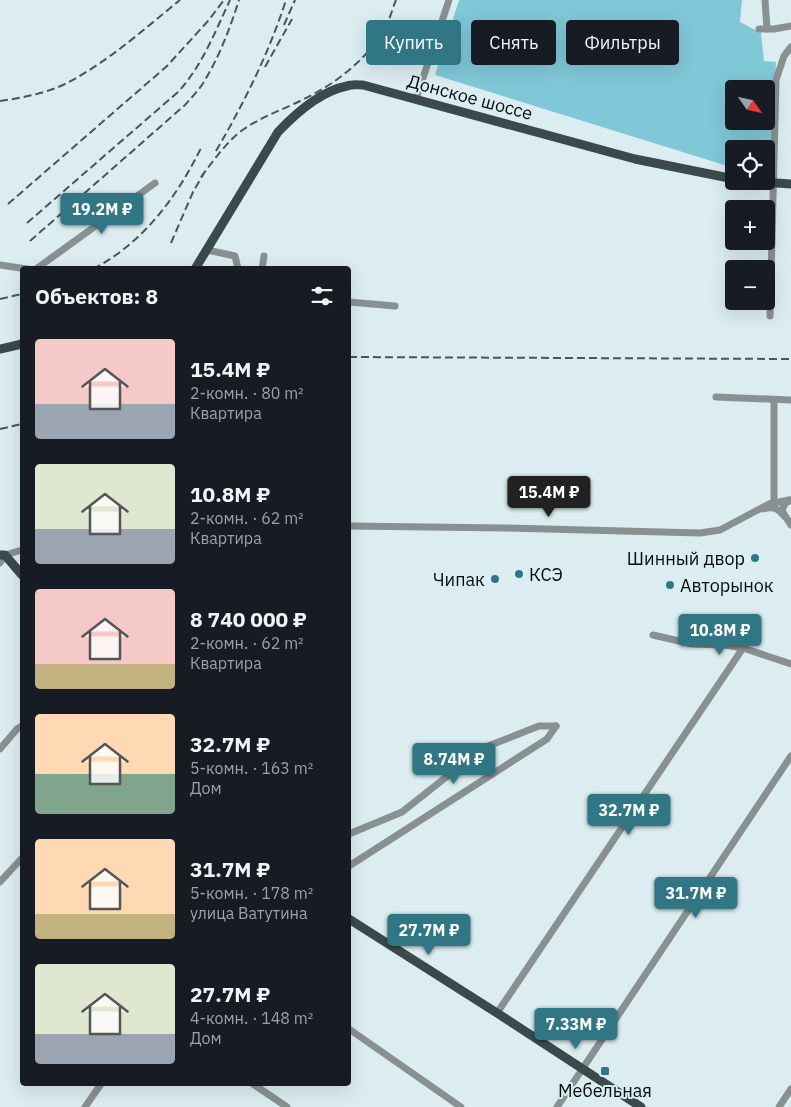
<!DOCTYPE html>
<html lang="ru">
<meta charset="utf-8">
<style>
:root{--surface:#171b24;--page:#242831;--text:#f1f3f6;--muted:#9ea1a6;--accent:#317685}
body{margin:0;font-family:"IBM Plex Sans",sans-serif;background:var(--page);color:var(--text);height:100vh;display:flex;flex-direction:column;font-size:19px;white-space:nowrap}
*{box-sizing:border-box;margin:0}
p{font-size:16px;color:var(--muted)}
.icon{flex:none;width:28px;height:28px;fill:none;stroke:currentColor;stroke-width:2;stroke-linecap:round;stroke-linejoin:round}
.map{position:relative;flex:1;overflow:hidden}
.panel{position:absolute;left:20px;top:266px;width:331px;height:820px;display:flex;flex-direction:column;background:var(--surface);border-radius:5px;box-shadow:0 5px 20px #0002}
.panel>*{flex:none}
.top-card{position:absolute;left:366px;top:20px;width:349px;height:45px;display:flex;gap:10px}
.needle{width:32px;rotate:124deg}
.fabs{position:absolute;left:725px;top:80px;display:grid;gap:10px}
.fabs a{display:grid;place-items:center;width:50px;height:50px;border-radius:5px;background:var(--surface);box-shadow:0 5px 20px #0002;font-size:25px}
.price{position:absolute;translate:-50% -42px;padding:0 11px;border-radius:5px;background:var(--accent);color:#fff;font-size:16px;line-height:32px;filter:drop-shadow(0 1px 2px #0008)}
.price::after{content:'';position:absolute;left:50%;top:30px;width:15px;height:11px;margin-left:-8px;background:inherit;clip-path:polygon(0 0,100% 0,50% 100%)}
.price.on{background:#222;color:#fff}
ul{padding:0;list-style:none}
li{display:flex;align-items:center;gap:15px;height:125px;padding:0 15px}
li span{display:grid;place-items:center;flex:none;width:140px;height:100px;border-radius:5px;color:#555}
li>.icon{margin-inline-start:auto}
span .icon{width:60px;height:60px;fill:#fffc;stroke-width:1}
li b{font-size:21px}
h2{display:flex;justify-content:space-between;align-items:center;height:60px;padding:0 15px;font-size:21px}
.pill{padding:0 18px;border-radius:5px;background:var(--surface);box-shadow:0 5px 20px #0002;font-size:18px;line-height:45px}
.pill.on{background:var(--accent);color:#fff}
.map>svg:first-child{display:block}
.green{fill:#80c7d7;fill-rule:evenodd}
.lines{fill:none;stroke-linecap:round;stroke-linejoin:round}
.minor{stroke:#899092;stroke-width:7}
.major{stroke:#3c494c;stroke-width:9}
.rail{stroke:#4b5457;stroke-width:2;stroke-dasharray:8 4;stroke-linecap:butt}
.poi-dot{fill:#317685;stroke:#dbedf1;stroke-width:2}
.labels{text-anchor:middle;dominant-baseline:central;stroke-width:4;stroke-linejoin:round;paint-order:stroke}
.street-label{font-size:18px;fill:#070d0f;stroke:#dbedf1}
.poi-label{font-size:18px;fill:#070d0f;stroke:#dbedf1;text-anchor:end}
</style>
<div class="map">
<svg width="791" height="1107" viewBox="0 0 791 1107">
<rect width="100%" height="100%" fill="#dbedf1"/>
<path class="green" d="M459,0H742L740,22L761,33L764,61L776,62L769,179H766V149H734V168L435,75ZM734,89H766V121H734Z"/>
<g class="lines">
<g class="minor">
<polyline points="765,0 767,29"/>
<polyline points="759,29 774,29 791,26"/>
<polyline points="416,99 449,0"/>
<polyline points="207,250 235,256 238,269"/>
<polyline points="0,265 27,269"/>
<polyline points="36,269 155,183"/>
<polyline points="262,269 264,256"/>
<polyline points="349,302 395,306"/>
<polyline points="770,316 776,80 784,56 791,47"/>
<polyline points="716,397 791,400"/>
<polyline points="791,500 785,503 782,511 791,525"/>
<polyline points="774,502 774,400"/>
<path d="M763,509C773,506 778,508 784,516"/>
<polyline points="349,526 505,528 700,533 720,530 769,504 789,500"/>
<polyline points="0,563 5,555 22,550"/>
<polyline points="653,635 692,644 725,645 743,648 791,664"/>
<polyline points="0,749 17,729 22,726"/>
<polyline points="349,834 402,812 483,748 539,726 556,726"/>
<polyline points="349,866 547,739 556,726"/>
<polyline points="0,882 22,858"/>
<polyline points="497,1013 743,648"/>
<polyline points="349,1029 461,1107"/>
<polyline points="253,1084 287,1107"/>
<polyline points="85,1107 101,1084"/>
<polyline points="557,1107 791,756"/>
<polyline points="779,1107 791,1089"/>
</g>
<g class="major">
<polyline points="747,181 791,184"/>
<path d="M195,269L278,132C296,113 321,91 347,86C352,84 358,85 363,85L635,159L734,179"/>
<polyline points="0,349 22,344"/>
<polyline points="0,555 5,555 22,575"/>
<polyline points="349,919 497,1013 641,1107"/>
</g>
<g class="rail">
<polyline points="284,25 295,0"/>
<polyline points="265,67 292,19"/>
<path d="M0,101C21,98 43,94 63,85C107,63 143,30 180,0"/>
<path d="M216,151C244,103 269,53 286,0"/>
<path d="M201,177C214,160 227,141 244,129C263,116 282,110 302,100C337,83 370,58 388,22C391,15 393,7 396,0"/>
<polyline points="8,204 167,66 208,21 224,0"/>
<path d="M27,223L178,92C202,66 215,32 230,0"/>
<path d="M30,241L185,105C192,97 200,89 205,80C220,55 230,28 239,0"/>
<polyline points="171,243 193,192 204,173"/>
<path d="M93,269C143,243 177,197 201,148"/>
<polyline points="0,299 22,294"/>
<polyline points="349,357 791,359"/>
<polyline points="0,429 22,424"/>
</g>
</g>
<g class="poi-dot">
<circle cx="755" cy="558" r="5"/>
<circle cx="519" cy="574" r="5"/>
<circle cx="495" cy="579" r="5"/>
<circle cx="670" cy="585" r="5"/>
<rect x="600" y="1066" width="10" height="10" rx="2.5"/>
</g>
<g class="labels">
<g class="street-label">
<text transform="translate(470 97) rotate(15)">Донское шоссе</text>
</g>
<g class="poi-label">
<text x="745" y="558">Шинный двор</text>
<text x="529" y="574" text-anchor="start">КСЭ</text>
<text x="485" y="579">Чипак</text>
<text x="680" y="585" text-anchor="start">Авторынок</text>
<text x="605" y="1090" text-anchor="middle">Мебельная</text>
</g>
</g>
</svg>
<div class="fabs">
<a><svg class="needle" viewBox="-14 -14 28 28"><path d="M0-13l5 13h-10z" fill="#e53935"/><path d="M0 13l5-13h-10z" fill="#9ea1a6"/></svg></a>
<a><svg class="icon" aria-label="locate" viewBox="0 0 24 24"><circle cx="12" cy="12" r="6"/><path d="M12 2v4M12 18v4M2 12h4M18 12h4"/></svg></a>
<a>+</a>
<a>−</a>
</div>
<b class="price" style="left:102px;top:235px">19.2M ₽</b>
<b class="price on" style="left:549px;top:518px">15.4M ₽</b>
<b class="price" style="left:720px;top:656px">10.8M ₽</b>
<b class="price" style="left:454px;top:785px">8.74M ₽</b>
<b class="price" style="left:629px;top:836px">32.7M ₽</b>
<b class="price" style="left:696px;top:919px">31.7M ₽</b>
<b class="price" style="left:429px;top:956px">27.7M ₽</b>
<b class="price" style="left:576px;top:1050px">7.33M ₽</b>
<div class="top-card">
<a class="pill on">Купить</a>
<a class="pill">Снять</a>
<a class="pill">Фильтры</a>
</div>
<section class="panel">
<h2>Объектов: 8<svg class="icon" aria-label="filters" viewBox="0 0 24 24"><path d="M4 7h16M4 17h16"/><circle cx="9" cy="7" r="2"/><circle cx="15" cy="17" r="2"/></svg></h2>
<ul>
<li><span style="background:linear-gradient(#f6c9c9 65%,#9aa5b1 0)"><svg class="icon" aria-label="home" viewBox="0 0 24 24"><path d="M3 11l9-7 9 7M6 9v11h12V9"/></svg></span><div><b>15.4M ₽</b><p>2-комн. · 80 m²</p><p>Квартира</p></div></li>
<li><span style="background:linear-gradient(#dfe7d0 65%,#9aa5b1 0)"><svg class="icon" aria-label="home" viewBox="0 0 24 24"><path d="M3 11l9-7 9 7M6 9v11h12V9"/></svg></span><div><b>10.8M ₽</b><p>2-комн. · 62 m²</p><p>Квартира</p></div></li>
<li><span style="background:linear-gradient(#f6c9c9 75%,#c2b280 0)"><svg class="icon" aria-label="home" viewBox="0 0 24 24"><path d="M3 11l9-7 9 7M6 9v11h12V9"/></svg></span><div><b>8 740 000 ₽</b><p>2-комн. · 62 m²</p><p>Квартира</p></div></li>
<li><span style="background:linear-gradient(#ffd9b3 60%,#7fa58c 0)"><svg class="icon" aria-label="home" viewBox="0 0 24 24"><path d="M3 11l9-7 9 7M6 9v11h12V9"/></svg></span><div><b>32.7M ₽</b><p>5-комн. · 163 m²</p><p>Дом</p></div></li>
<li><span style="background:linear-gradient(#ffd9b3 75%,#c2b280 0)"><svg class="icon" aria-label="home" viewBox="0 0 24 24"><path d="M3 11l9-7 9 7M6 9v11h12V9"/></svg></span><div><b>31.7M ₽</b><p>5-комн. · 178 m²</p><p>улица Ватутина</p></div></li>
<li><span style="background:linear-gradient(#dfe7d0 70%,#9aa5b1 0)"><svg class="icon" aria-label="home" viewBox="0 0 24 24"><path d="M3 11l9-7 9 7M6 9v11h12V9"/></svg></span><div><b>27.7M ₽</b><p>4-комн. · 148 m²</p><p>Дом</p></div></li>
</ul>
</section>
</div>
